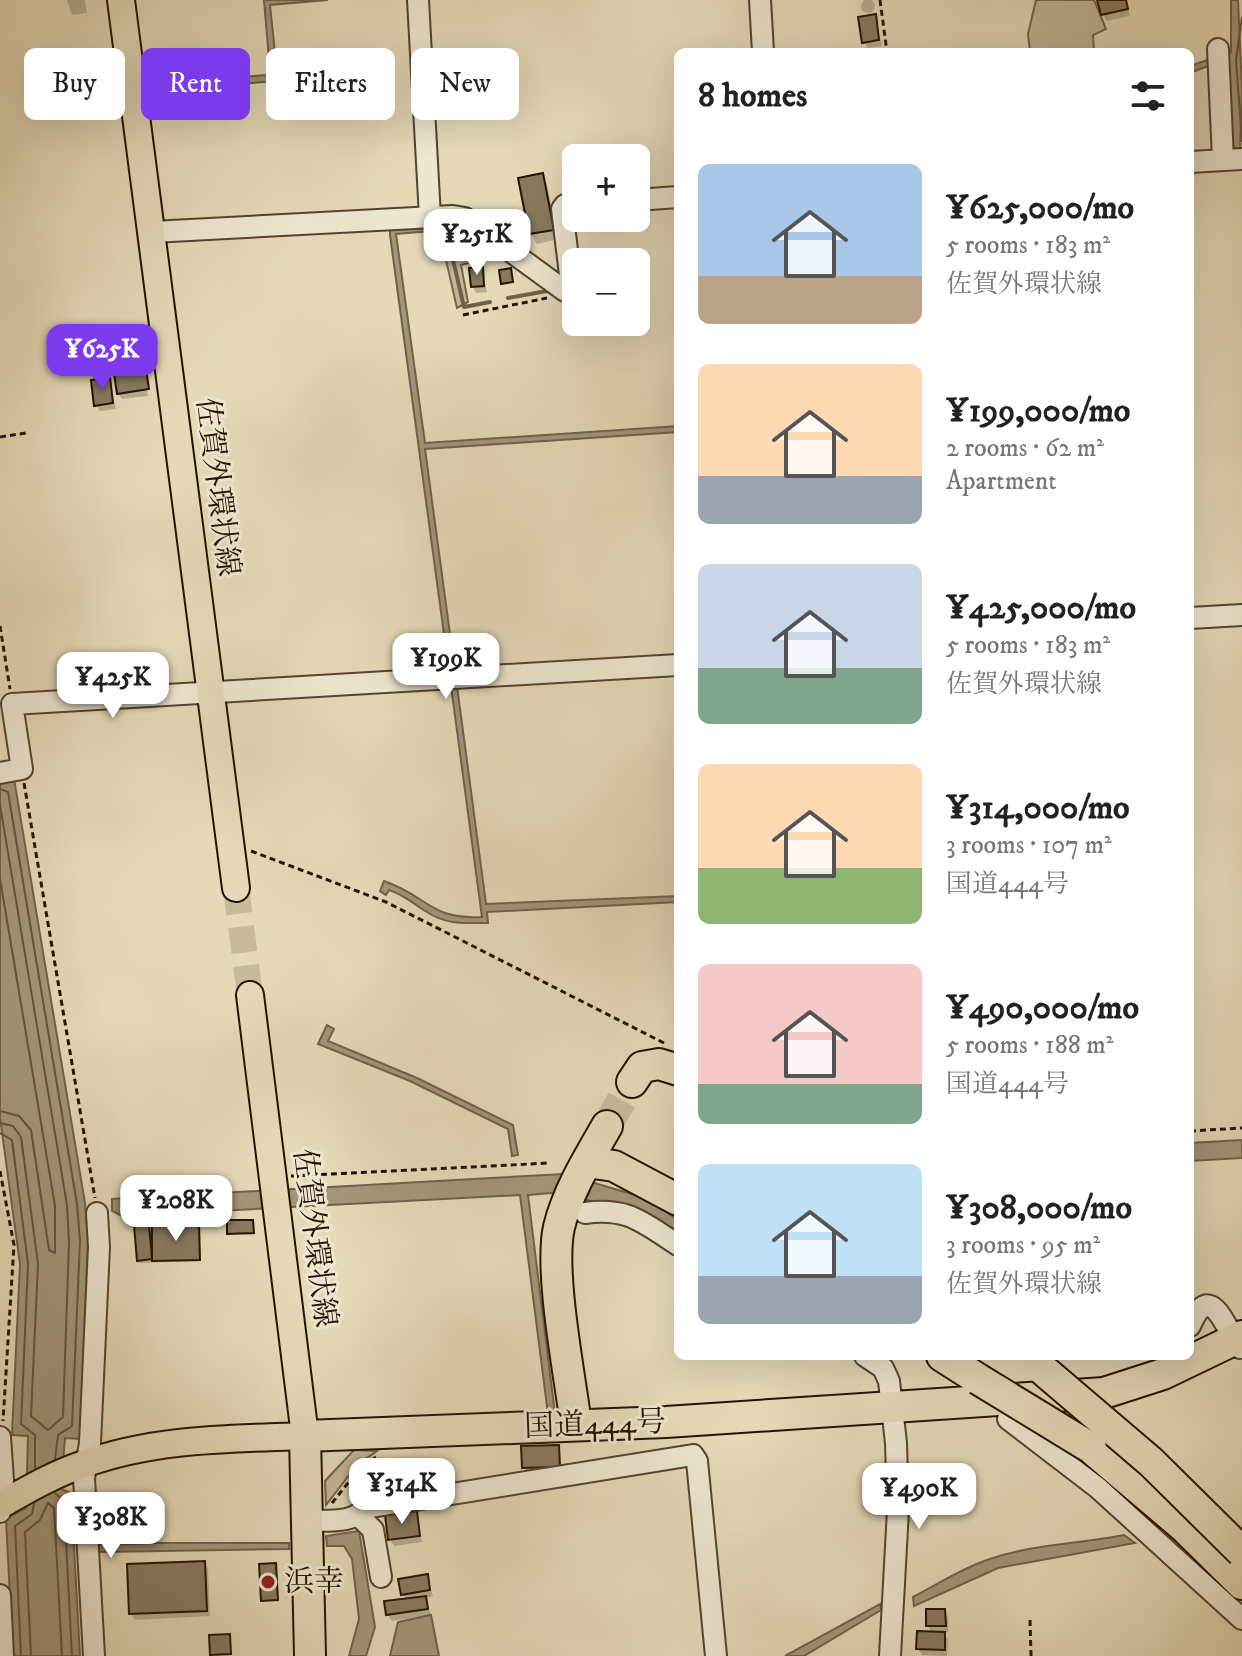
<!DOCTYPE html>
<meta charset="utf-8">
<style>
:root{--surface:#fff;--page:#f2f2f2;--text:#222;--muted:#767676;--accent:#7c3aed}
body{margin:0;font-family:"IM FELL DW Pica","Noto Serif JP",serif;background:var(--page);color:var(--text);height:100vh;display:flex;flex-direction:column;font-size:30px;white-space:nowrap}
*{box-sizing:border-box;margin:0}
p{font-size:26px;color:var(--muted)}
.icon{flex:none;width:44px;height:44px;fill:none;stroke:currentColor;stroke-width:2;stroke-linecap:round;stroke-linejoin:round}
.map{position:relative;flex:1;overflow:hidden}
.side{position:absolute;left:674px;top:48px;width:520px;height:1312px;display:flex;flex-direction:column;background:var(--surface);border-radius:12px;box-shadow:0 8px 32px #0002}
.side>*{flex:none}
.hud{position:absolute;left:24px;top:48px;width:530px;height:72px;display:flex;gap:16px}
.buttons{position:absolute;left:562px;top:144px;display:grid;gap:16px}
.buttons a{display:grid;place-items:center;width:88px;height:88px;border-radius:12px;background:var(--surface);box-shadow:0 8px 32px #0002;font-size:40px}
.price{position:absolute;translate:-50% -68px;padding:0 18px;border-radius:16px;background:#fff;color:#222;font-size:26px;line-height:52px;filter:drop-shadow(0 2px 4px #0008)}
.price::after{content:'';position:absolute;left:50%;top:48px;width:24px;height:18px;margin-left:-12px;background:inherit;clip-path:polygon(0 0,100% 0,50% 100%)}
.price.on{background:var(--accent);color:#fff}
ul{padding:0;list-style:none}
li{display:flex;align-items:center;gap:24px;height:200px;padding:0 24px}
li span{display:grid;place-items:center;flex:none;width:224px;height:160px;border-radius:12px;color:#555}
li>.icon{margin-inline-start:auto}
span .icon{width:96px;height:96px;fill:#fffc;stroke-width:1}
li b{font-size:34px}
h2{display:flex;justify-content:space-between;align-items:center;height:96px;padding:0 24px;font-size:34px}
.chip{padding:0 28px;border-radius:12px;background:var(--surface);box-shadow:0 8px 32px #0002;font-size:28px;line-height:72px}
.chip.on{background:var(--accent);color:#fff}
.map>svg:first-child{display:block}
.green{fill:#c4b798;stroke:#74654c;stroke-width:2}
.water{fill:#a39679;stroke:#706249;stroke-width:2}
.shadow{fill:#0003}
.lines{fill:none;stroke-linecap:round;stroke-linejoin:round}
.shore{stroke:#64543c;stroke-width:2}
.stream{stroke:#706249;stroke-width:4}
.building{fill:#887a5f;stroke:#241300;stroke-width:2}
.major-tunnel{stroke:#c8bb9c;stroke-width:26;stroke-dasharray:26 13;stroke-linecap:butt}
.highway-tunnel{stroke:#c8bb9c;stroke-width:30;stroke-dasharray:30 15;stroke-linecap:butt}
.minor-casing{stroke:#54442e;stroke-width:24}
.major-casing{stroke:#241300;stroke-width:30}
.highway-casing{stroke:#241300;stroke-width:34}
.path{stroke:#241300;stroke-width:3;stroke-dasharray:6 4;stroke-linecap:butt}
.minor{stroke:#eee6d0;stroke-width:20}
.major{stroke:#e5d9b7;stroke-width:26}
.highway{stroke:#e5d9b7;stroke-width:30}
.highway-bridge-casing{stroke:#241300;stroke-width:34;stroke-linecap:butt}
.highway-bridge{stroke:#e5d9b7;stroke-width:30}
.poi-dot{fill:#8f2418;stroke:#eee6d0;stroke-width:3}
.labels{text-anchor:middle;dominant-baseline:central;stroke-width:6;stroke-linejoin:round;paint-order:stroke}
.street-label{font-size:30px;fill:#241300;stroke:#eee6d0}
.poi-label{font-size:30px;fill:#241300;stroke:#eee6d0;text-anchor:start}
</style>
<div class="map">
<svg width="1242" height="1656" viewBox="0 0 1242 1656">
<rect width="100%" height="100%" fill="#e5d9b7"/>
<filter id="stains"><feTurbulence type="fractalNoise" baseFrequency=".0025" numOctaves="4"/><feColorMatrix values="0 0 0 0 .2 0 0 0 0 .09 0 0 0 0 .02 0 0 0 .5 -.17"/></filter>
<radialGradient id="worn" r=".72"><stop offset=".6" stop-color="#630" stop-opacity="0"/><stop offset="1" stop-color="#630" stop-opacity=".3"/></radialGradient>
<g class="green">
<polygon points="1036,0 1094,0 1106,29 1093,35 1094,52 1030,52 1028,34"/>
<polygon points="450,222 496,248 491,257 461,265 468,302 457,308 440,234"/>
<polygon points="354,1450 377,1451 357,1465 326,1505 325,1481"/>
</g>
<g class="water">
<polygon points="264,0 328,0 270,5 278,81 160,90 159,84 266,75 270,71"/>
<polygon points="1231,0 1238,0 1242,89 1240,149 1233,147 1229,65 1208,66 1190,73 1190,66 1231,52"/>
<polygon points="430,224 431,231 396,234 425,443 678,426 678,432 425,449 455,671 449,671 390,235 390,226"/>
<path d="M451,686H457L486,904L678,896V902L487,912L488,923C466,923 446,925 427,912C413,904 405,895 389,890L386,895L380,891L384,881C428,896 430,920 482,917Z"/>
<polygon points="14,779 85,1203 88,1241 80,1439 65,1438 61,1489 71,1493 80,1656 13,1656 6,1519 26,1508 28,1436 12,1435 20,1264 0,1118 0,781"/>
<polygon points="327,1025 334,1029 328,1041 417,1078 513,1125 518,1155 512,1156 508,1129 410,1081 318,1044"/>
<polygon points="1242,1140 1242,1158 1190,1161 1190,1143"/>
<polygon points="564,1174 645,1198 678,1220 678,1237 636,1210 551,1193 528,1195 555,1414 548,1414 520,1195 122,1216 112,1211 112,1199"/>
<polygon points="359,1531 375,1627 366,1656 349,1656 359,1619 352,1559 344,1546 327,1546 326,1536"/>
<path d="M1124,1535L1135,1543L998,1568L914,1606L913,1597C938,1584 964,1567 990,1559C1034,1544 1079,1544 1124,1535Z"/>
<polygon points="157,1543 289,1543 289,1549 99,1552 99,1545"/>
<polygon points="880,1604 881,1610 804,1656 785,1656"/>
<polygon points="431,1615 439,1656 390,1656 398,1622"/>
</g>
<g class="shadow">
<circle cx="868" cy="6" r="7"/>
<polygon points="67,0 85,0 87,13 72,15"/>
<polygon points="1099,0 1126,0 1130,16 1106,21"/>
<polygon points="875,17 882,46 868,48 864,42"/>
<polygon points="542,175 547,185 558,239 537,244 531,234"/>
<polygon points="482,269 487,292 476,293 473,287"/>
<polygon points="144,364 148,396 122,399 118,393"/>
<polygon points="109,379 116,409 100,411 96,405"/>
<polygon points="252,1222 254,1235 229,1233"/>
<polygon points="198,1226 200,1261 140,1263 149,1228 153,1239"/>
<polygon points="558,1447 562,1473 527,1474 524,1467"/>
<polygon points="416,1514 422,1542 394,1546 390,1539"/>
<polygon points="204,1563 208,1569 210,1616 135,1620 131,1614"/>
<polygon points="427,1577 433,1596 425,1598 431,1615 392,1621 388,1615 406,1600 401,1581"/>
<polygon points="944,1611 948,1617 948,1632 943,1632 948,1640 947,1656 922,1655 918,1649 932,1634 928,1626"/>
</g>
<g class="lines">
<g class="shore">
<polyline points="1242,17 1236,60 1242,141"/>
<polyline points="0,789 8,792 77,1204 80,1241 72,1426 58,1435 55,1459"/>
<polyline points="0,805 67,1205 69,1242 63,1417 48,1430 31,1416 38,1264 21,1137 13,1126 0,1123"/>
<polyline points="0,879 55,1206 55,1253 49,1250 31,1130 19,1116 0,1111"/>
<polyline points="0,1133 12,1140 28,1264 21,1424 35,1435 35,1469"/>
<polyline points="55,1493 64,1501 72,1656"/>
<polyline points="21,1656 15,1526 32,1514 34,1503"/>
<polyline points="31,1656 25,1532 40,1520 48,1503 54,1508 62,1656"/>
</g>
<g class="stream">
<polyline points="431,228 446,230 464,307 490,302"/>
<polyline points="508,298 547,291"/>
</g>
</g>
<g class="building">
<polygon points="1097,0 1126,0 1128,9 1101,15"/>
<polygon points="876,14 879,40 862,43 858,17"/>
<polygon points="543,173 554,230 529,234 518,178"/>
<polygon points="483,267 484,286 471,287 469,268"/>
<polygon points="511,268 513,282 501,284 499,270"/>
<polygon points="145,362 149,389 117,394 113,367"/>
<polygon points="110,377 113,403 94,406 91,380"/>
<polygon points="227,1220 253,1220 254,1233 227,1234"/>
<polygon points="149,1224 152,1259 137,1261 134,1225"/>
<polygon points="199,1224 200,1260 152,1261 152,1225"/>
<polygon points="559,1445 560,1467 522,1468 521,1446"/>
<polygon points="417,1511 420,1536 388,1540 385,1515"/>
<polygon points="205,1561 207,1611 129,1614 127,1564"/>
<polygon points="276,1563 278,1600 261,1601 259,1564"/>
<polygon points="428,1574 430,1590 401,1595 398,1579"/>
<polygon points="426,1596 428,1609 386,1615 384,1601"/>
<polygon points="926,1609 945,1609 946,1626 926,1626"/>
<polygon points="917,1631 945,1632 945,1650 916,1649"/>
<polygon points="230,1634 231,1654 210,1655 209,1635"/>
</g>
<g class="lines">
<polyline class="major-tunnel" points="236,888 250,995"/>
<polyline class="highway-tunnel" points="607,1126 632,1082"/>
<g class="minor-casing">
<g id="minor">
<polyline points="418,0 430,217"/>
<polyline points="760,0 763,52"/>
<polyline points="1218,49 1223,160"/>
<polyline points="1190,162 1242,159"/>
<polyline points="636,200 678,197"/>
<polyline points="152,232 453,216 465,218 565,291 572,291 562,209 565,205 576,204"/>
<polyline points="1190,618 1242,615"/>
<polyline points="0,773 22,769 12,704 678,665"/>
<path d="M585,1213C629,1207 643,1223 678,1245"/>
<path d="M1190,1326C1211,1276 1226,1331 1240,1348"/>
<polyline points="865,1356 883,1368 889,1381 896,1443 898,1510 890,1656"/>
<polyline points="1008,1419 1098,1488 1242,1619"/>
<polyline points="0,1437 3,1480 0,1512"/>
<polyline points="359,1516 373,1530 381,1577"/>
<path d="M308,1521C327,1520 353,1524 365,1508L693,1455L697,1461L716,1656"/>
<polyline points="0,1595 3,1656"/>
<polyline points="94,1656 84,1478 90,1443 99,1247 97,1213"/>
</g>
</g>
<g class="major-casing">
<g id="major">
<polyline points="121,0 236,888"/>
<path d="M0,1505C27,1490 54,1474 84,1464C155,1438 230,1439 305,1436L250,995"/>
</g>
</g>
<g class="highway-casing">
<g id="highway">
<polyline points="632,1082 642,1067 659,1064 678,1070"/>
<polyline points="587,1162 614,1166 678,1200"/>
<polyline points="942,1356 978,1379"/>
<path d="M576,1425C570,1376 549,1272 559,1227C568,1191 588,1159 607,1126"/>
<polyline points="1091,1448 1184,1527 1242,1584"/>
<polyline points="310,1656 305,1436 666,1422 1104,1393 1163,1374 1242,1336"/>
</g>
</g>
<g class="path">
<polyline points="880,0 887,52"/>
<polyline points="463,315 547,298"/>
<polyline points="0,437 26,433"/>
<polyline points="0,626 10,689"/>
<polyline points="24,783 95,1198"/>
<polyline points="251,851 386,902 664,1043"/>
<polyline points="1190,1131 1242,1128"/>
<polyline points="0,1171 14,1245 3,1421"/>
<polyline points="291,1176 549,1163"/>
<polyline points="332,1503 360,1468 376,1457"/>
<polyline points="1030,1620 1031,1656"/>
</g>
<use href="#minor" class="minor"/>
<use href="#major" class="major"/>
<use href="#highway" class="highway"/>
<g class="highway-bridge-casing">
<g id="highway-bridge">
<polyline points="1042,1369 1151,1462 1242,1552"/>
<polyline points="978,1379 1091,1448"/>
</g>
</g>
<use href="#highway-bridge" class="highway-bridge"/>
</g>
<circle class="poi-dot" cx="268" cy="1582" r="8"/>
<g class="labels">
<g class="street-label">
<text transform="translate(217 487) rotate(83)">佐賀外環状線</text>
<text transform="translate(314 1238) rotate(83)">佐賀外環状線</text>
<text transform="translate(595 1425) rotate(-2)">国道444号</text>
</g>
<g class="poi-label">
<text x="284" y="1582">浜幸</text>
</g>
</g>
<rect width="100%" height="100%" filter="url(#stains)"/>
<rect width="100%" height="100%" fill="url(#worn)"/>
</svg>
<div class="buttons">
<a>+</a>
<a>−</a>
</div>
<b class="price" style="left:477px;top:277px">¥251K</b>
<b class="price on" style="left:102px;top:392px">¥625K</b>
<b class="price" style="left:446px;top:701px">¥199K</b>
<b class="price" style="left:113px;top:720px">¥425K</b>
<b class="price" style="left:176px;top:1243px">¥208K</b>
<b class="price" style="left:402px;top:1526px">¥314K</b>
<b class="price" style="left:919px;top:1531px">¥490K</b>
<b class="price" style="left:111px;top:1560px">¥308K</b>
<div class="hud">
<a class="chip">Buy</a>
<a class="chip on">Rent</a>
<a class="chip">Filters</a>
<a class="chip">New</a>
</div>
<section class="side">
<h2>8 homes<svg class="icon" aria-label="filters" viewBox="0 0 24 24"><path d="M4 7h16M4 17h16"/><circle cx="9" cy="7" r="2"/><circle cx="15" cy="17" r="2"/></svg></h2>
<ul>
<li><span style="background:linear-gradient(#a9c7e8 70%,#b9a48a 0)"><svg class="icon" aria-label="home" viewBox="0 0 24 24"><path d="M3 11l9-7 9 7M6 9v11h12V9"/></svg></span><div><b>¥625,000/mo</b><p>5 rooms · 183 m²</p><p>佐賀外環状線</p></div></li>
<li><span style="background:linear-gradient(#ffd9b3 70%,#9aa5b1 0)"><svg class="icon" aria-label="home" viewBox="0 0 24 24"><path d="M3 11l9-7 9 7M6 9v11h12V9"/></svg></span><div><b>¥199,000/mo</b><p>2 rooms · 62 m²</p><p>Apartment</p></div></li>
<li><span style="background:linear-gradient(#c9d6e8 65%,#7fa58c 0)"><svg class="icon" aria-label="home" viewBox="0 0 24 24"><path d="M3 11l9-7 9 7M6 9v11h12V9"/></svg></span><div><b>¥425,000/mo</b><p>5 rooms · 183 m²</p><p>佐賀外環状線</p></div></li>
<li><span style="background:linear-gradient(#ffd9b3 65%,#8fb573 0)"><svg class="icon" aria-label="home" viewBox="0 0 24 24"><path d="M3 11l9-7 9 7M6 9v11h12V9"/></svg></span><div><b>¥314,000/mo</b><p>3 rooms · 107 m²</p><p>国道444号</p></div></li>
<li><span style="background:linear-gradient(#f6c9c9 75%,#7fa58c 0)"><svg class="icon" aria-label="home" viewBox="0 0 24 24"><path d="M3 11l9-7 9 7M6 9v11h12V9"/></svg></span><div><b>¥490,000/mo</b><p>5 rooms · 188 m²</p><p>国道444号</p></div></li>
<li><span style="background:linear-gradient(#bfe0f5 70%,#9aa5b1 0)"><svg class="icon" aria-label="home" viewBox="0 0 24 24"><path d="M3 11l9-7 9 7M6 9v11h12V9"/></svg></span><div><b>¥308,000/mo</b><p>3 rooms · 95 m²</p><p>佐賀外環状線</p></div></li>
</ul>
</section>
</div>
